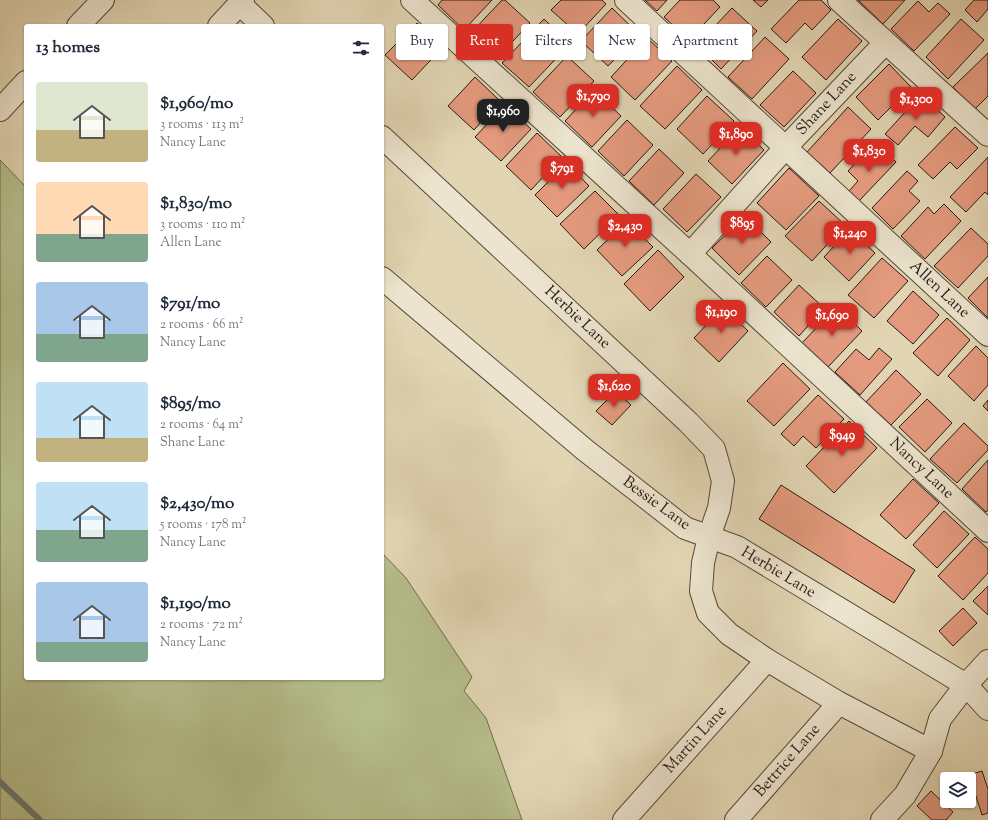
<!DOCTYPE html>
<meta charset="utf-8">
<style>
:root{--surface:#fff;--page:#f2f2f3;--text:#1f2937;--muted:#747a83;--accent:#d93025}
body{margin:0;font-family:"Sorts Mill Goudy",serif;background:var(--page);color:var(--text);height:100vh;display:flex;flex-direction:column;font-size:15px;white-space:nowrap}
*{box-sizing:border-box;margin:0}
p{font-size:13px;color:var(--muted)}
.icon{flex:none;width:22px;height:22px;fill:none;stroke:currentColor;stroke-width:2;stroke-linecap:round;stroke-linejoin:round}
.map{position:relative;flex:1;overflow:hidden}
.details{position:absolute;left:24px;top:24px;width:360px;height:656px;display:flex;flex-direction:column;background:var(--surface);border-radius:4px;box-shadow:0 1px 3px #0004}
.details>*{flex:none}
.hud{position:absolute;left:396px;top:24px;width:380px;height:36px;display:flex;gap:8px}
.controls{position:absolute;left:940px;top:772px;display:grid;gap:8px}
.controls a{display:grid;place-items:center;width:36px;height:36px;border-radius:4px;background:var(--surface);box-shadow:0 1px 3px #0004;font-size:20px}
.price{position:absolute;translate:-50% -34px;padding:0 9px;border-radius:8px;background:var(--accent);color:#fff;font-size:13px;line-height:26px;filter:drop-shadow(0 1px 2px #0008)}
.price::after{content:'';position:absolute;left:50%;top:24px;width:12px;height:9px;margin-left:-6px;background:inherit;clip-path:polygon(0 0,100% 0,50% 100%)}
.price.selected{background:#222;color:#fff}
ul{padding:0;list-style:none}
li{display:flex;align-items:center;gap:12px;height:100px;padding:0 12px}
li span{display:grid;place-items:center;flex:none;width:112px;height:80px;border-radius:4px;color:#555}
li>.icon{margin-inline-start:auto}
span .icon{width:48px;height:48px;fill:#fffc;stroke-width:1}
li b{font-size:17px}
h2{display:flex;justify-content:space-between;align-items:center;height:48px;padding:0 12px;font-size:17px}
.tag{padding:0 14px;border-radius:4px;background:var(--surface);box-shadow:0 1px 3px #0004;font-size:14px;line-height:36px}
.tag.selected{background:var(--accent);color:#fff}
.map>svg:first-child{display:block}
.green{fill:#b5bd8b;stroke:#6e6c4f}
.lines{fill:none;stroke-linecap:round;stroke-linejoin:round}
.stream{stroke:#69796d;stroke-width:6}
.building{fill:#e49a7e;stroke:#281a13}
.minor-casing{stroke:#56493b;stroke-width:24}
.minor{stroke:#ece4ce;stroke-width:22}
.labels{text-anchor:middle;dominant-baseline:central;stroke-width:3;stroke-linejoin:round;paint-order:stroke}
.street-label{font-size:16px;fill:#281a13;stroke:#ece4ce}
</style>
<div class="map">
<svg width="988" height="820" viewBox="0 0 988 820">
<rect width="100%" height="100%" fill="#e2d5b3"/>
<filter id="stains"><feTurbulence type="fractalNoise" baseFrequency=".005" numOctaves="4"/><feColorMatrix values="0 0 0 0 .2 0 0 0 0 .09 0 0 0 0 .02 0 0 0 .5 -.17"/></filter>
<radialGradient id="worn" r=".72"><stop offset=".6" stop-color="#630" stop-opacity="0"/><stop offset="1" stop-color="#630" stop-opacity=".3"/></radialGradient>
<polygon class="green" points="0,160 26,187 26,678 382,678 382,553 406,578 472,677 464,691 486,718 522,820 0,820"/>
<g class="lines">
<polyline class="stream" points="0,782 40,820"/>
</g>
<g class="building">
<polygon points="442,0 492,0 464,30 438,5"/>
<polygon points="502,0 505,0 530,23 497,58 471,33"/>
<polygon points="561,0 602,0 606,4 578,34 551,10"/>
<polygon points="645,0 667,0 657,11"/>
<polygon points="680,0 713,0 720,7 689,40 664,17"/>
<polygon points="753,0 768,0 761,7"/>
<polygon points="799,0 821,0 831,10 812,30 805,23 786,43 771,29"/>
<polygon points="858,0 905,0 883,24"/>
<polygon points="974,0 988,0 988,9 977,22 965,10"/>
<polygon points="918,1 929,12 938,3 950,14 914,51 891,29"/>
<polygon points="612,8 639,34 608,66 581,41"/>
<polygon points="732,8 757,31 721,69 697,45"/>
<polygon points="544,19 570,44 529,87 502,63"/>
<polygon points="838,19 862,41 826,80 802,57"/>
<polygon points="961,19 984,40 948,79 926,57"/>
<polygon points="417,23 443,47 412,80 385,55"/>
<polygon points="765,37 789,59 752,99 728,77"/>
<polygon points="647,38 672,61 635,100 611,77"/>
<polygon points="988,53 988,96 975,109 953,87"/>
<polygon points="567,56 594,81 560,117 533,92"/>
<polygon points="889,64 911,87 878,120 856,97"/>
<polygon points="677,66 702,90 665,129 640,106"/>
<polygon points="793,71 816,93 784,127 760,105"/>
<polygon points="475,77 500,101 474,130 448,106"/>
<polygon points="594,90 621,116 592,147 565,121"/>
<polygon points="921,95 945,117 928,137 915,126 898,145 885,134"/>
<polygon points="707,96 734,121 703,154 677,129"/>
<polygon points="505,105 531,129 501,161 475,137"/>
<polygon points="848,107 871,129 830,173 807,152"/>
<polygon points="627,120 653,145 624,176 598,151"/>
<polygon points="740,127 764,150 732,184 708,161"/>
<polygon points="955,127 978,148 957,169 950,162 933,179 918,165"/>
<polygon points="537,133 562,157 531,190 506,166"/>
<polygon points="659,149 684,173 654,205 629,181"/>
<polygon points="866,152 876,162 886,152 896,162 859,201 849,191 858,181 848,171"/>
<polygon points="988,157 988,195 985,192 966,212 950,197"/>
<polygon points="567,163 589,186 557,217 535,195"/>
<polygon points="789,168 819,196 786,230 757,203"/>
<polygon points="907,171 918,181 909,191 920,201 893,229 872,208"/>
<polygon points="696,174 721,197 687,232 663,209"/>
<polygon points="595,191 619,215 584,249 560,224"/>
<polygon points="819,201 845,225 812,261 785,236"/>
<polygon points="944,204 961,221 925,259 901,236 928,207 934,214"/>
<polygon points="745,216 771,242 739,275 712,248"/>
<polygon points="627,221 653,247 622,276 597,250"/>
<polygon points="971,228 988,244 988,256 958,288 934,266"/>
<polygon points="850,229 875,253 849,281 824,257"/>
<polygon points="658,250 684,277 650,311 624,284"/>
<polygon points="767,256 792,280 766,307 741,283"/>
<polygon points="882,258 908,281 874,318 848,295"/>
<polygon points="988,277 988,318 968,298"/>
<polygon points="799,285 824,308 799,336 774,312"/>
<polygon points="913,291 939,315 913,344 887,321"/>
<polygon points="837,306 862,331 828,367 802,343"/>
<polygon points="723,307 748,331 719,362 694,338"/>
<polygon points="947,318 970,340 938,376 913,353"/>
<polygon points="976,346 988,358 988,385 974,401 948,376"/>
<polygon points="879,348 892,359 860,395 835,372 856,349 869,360"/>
<polygon points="783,363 810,389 774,426 747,401"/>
<polygon points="896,370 921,394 891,425 866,402"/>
<polygon points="616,391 631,405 612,425 596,411"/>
<polygon points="818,395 844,419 816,448 803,436 794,446 781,434"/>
<polygon points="927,399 952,423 925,452 899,427"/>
<polygon points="988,400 988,411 983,406"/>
<polygon points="849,421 877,448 834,493 806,466"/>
<polygon points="964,423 988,446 988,450 957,483 930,459"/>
<polygon points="988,460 988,510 986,512 962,489"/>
<polygon points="913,479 939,503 906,539 880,515"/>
<polygon points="781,485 915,570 894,603 759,519"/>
<polygon points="944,511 969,534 937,568 913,545"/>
<polygon points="975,537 988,549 988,573 963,600 938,576"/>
<polygon points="988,586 988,615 973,601"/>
<polygon points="963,608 977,623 953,646 939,631"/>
<polygon points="982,771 988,789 988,813 982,815 969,775"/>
<polygon points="931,791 953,812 946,820 932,820 917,806"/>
</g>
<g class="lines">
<g class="minor-casing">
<g id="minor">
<polyline points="412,0 690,254 988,531"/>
<polyline points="626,0 988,335"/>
<polyline points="839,0 988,135"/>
<polyline points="240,4 263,26"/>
<polyline points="78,26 103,0"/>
<polyline points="219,26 243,0"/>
<polyline points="0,110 26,82"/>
<polyline points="382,137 688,422 714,449 723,481 719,508 709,537 703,563 701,591 708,613 729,634 767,660 839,703 931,751"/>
<polyline points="690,254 786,147 885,43"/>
<polyline points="382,278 585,450 685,528 737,547 966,685 988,709"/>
<polyline points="624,820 767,660"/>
<polyline points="736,820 839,703"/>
<polyline points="882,820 905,795 931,751 940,719 966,685 988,661"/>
</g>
</g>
<use href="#minor" class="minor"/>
</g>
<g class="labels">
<g class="street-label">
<text transform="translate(827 104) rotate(-47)">Shane Lane</text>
<text transform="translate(939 290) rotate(43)">Allen Lane</text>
<text transform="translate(577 318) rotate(43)">Herbie Lane</text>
<text transform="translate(921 469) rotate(43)">Nancy Lane</text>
<text transform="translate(656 504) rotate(36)">Bessie Lane</text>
<text transform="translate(778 573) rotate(31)">Herbie Lane</text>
<text transform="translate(696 740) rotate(-48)">Martin Lane</text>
<text transform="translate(788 761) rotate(-49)">Bettrice Lane</text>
</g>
</g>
<rect width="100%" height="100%" filter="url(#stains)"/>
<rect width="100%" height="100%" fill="url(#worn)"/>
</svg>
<div class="controls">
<a><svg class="icon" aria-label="layers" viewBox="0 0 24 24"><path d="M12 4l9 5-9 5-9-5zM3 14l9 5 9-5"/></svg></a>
</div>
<b class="price" style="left:593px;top:118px">$1,790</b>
<b class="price" style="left:916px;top:121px">$1,300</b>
<b class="price selected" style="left:503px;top:133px">$1,960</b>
<b class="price" style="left:736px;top:156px">$1,890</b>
<b class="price" style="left:869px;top:173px">$1,830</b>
<b class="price" style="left:562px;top:190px">$791</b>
<b class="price" style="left:742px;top:245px">$895</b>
<b class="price" style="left:625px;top:248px">$2,430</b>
<b class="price" style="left:850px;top:255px">$1,240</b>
<b class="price" style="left:721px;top:334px">$1,190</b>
<b class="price" style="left:832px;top:337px">$1,690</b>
<b class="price" style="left:614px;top:408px">$1,620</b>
<b class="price" style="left:842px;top:457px">$949</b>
<div class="hud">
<a class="tag">Buy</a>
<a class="tag selected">Rent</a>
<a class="tag">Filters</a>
<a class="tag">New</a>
<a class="tag">Apartment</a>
</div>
<section class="details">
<h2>13 homes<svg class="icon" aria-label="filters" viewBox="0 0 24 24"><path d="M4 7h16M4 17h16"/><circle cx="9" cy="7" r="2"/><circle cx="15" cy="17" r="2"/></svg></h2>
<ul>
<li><span style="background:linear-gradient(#dfe7d0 60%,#c2b280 0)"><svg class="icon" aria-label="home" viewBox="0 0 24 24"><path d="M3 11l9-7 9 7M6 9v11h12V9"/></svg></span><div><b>$1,960/mo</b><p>3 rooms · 113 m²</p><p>Nancy Lane</p></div></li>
<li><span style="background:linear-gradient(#ffd9b3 65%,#7fa58c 0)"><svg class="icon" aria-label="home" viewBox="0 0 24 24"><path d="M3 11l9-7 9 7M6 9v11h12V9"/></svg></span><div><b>$1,830/mo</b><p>3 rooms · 110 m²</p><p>Allen Lane</p></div></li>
<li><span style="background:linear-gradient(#a9c7e8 65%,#7fa58c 0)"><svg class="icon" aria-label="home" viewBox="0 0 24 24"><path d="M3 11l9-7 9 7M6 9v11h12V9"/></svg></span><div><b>$791/mo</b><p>2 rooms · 66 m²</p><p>Nancy Lane</p></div></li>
<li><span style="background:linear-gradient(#bfe0f5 70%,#c2b280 0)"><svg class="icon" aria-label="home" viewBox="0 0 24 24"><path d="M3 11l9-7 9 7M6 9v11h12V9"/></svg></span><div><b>$895/mo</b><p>2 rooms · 64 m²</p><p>Shane Lane</p></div></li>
<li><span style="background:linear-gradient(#bfe0f5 60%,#7fa58c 0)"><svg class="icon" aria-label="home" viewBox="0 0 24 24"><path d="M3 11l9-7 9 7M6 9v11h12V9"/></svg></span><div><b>$2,430/mo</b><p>5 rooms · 178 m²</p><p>Nancy Lane</p></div></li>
<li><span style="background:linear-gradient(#a9c7e8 75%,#7fa58c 0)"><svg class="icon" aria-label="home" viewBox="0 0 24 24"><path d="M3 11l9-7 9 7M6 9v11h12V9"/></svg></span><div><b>$1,190/mo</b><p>2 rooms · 72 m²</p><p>Nancy Lane</p></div></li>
</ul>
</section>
</div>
